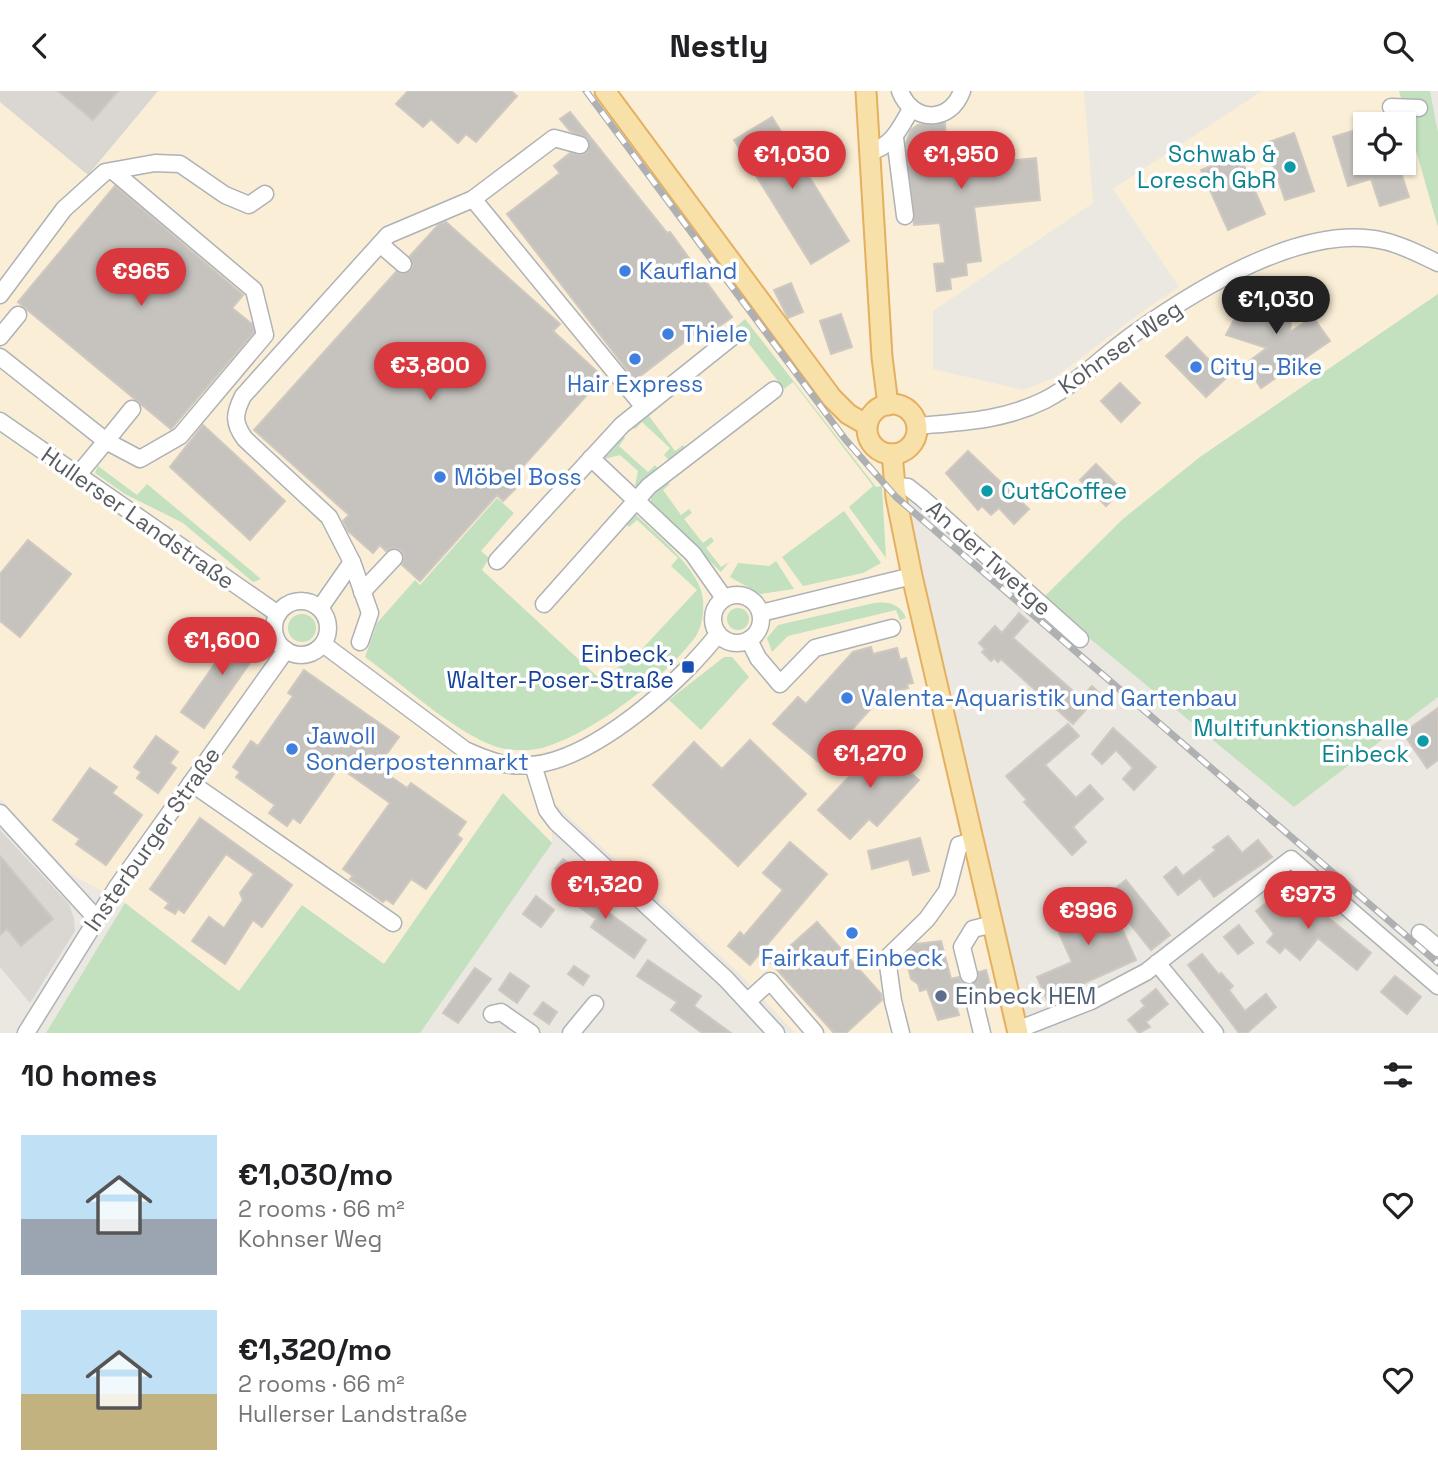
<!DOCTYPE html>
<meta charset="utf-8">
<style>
:root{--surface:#fff;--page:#f6f6f6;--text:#202124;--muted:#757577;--accent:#da383f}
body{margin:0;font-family:"Space Grotesk",sans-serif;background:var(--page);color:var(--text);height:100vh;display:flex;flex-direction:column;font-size:26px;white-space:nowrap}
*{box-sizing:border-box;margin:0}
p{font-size:23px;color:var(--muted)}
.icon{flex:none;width:38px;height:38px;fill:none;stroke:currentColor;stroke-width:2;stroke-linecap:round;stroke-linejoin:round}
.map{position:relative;height:942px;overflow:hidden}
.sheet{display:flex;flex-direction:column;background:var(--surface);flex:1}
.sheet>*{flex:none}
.controls{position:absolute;left:1353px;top:21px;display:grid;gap:14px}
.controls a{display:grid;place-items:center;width:63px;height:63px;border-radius:0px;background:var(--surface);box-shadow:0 2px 5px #0004;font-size:35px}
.price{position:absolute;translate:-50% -60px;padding:0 16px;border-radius:24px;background:var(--accent);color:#fff;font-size:23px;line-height:46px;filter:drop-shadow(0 2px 4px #0008)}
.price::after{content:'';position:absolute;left:50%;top:42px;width:21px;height:16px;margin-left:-10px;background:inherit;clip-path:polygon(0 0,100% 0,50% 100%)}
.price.current{background:#222;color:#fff}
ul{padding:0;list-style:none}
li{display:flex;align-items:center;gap:21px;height:175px;padding:0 21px}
li span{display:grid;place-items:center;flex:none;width:196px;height:140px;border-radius:0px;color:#555}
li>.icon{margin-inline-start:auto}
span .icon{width:84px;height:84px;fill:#fffc;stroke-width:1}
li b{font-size:30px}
h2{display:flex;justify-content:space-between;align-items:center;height:84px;padding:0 21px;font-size:30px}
header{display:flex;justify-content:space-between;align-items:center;height:91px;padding:0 21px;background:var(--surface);font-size:32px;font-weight:600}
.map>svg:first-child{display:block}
.commercial{fill:#faeed7;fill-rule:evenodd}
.industrial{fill:#dad7d3}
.green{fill:#c3e1bf}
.building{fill:#c6c3be;stroke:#cfc8c0;stroke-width:2}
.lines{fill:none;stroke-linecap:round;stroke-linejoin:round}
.minor-tunnel{stroke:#c6c5c1;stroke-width:16;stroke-dasharray:16 8;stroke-linecap:butt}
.minor-casing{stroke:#aeb2b5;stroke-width:19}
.major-casing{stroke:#e5af60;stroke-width:23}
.minor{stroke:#fff;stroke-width:16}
.major{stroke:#f8e1a9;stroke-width:19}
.rail-casing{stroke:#afb0b1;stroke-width:7}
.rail{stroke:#fff;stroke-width:4.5;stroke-dasharray:13;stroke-linecap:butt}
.culture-dot{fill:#0f9aa8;stroke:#fff;stroke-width:2.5}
.shop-dot{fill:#3f7fe0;stroke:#fff;stroke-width:2.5}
.transit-dot{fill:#1a4fb4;stroke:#fff;stroke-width:2.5}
.service-dot{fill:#5c6f8a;stroke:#fff;stroke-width:2.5}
.labels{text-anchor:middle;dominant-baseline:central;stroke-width:7;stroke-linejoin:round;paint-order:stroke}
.culture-label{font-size:23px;fill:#0d838f;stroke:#fff;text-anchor:end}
.shop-label{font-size:23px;fill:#366cbe;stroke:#fff;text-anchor:start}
.street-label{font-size:23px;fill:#595d61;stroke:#fff}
.transit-label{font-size:23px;fill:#164399;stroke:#fff;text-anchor:end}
.service-label{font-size:23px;fill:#4e5e75;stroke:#fff;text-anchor:start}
</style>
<header><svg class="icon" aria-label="back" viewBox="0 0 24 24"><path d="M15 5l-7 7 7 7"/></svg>Nestly<svg class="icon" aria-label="search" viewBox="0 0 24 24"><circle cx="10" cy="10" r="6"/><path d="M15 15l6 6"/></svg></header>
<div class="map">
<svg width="1438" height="942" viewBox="0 0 1438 942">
<rect width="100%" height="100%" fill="#ebe8e1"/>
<path class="commercial" d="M0,0H1084L1093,112L933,220V278L1023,299L1054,287L1143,220L1179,196L1113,98L1262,0H1399L1438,136V203L1200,366L1123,428L1042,508L910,391L886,394L1006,942H795L740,883L552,710V752L503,702L384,874L239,900L125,812L70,783L0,707ZM1365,33H1404V72H1365Z"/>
<g class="industrial">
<polygon points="0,0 158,0 88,84 0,11"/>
<polygon points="0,739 69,813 74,827 75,840 30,912 0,876"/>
</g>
<g class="green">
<polygon points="1399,0 1430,0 1438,42 1438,136"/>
<polygon points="1438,203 1438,606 1294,716 1042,508 1123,428 1200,366"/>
<polygon points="745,228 876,396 882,395 886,467 849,416 873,395 793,291 784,298 736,236"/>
<polygon points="654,317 656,319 649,325 675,360 683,354 685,357 670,370 664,364 670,357 642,331 635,338 632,335"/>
<polygon points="623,345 625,347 619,355 648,381 655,374 658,378 639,396 635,395 638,380 620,364 604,368"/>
<polygon points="98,375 137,404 147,393 261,488 253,491 183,432 125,403 95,382"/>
<polygon points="666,392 670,393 663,399 681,424 689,418 692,422 684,428 703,452 711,446 714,450 706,457 721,476 729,471 721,481 651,412 651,406"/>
<path d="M497,407L514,422L481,460L489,467L482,479L601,589L642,558L697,499L671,475L678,467L637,429L629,436L626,433L635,423C656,443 702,480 703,509C704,520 702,536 696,545C666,586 596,640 548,655C535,660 520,660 506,658C466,652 400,591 365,566L377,532L415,489L420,494Z"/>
<polygon points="844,420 881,472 863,482 803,495 782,466"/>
<polygon points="776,470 794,498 760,503 730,486 738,472 769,475"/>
<path d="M874,512C889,510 900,513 906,527L900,529L896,519L788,545L772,561L767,547L778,534Z"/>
<circle cx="738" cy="528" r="11"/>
<circle cx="302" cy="537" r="14"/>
<polygon points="724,566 732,566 749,586 701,639 669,609"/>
<polygon points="503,702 552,752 420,942 46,942 125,812 239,900 302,814 384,873"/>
</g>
<g class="building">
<polygon points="58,0 118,0 93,29"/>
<polygon points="408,0 511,0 517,5 476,51 466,43 458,52 431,28 423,36 396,13"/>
<polygon points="570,21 667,142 670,141 732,226 701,249 696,242 635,289 507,123 560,82 554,75 570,62 582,64 588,61 588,47 570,40 560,28"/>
<polygon points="772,26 849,150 811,173 734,49"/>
<polygon points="945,32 946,48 980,45 983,72 1036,67 1040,109 974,116 981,170 966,172 967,184 950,187 951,198 937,200 934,173 945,172 940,132 914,134 906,52 911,39 918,34"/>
<polygon points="1365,36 1365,72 1398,72 1409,106 1380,115 1371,88 1348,95 1333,46"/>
<polygon points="1294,42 1314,100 1285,109 1266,52"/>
<polygon points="1239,63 1265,123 1228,139 1201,79"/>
<polygon points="115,95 243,204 232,217 252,233 254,241 171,338 18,211"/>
<polygon points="446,131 560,233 553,240 603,286 508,392 515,398 503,410 497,404 420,490 402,474 404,465 401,459 392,457 386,460 380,454 373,462 348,440 343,430 349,424 254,339 396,181 402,183 410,180 413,174 410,165 438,134"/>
<polygon points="791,192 803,221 788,227 774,199"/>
<polygon points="1294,199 1290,241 1313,226 1330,250 1261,297 1245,273 1267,257 1226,244 1236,225 1252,210 1272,201"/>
<polygon points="841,223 852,256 831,263 820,230"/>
<polygon points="1187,246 1226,287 1206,306 1166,265"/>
<polygon points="1120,292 1140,312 1121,331 1101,310"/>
<polygon points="203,334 285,410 250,449 170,376"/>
<polygon points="968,360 1029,418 1014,433 999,417 991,424 982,415 978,419 946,382"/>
<polygon points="1096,373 1122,399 1106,415 1080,389"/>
<polygon points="28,449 71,483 20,546 0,530 0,483"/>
<polygon points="1019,522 1028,530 1013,547 1081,607 1092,595 1100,603 1073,633 1001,568 998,571 994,567 991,570 982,561 985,558 979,552 995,535 1002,542"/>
<polygon points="241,536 264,552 204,637 181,621"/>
<polygon points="871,556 873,563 897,557 900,569 906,567 913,592 907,593 908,597 884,603 821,673 773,633 798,606 806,613 853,561"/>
<polygon points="304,579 399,646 377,676 407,697 411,692 466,731 457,744 462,748 426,798 411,788 393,813 386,808 383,811 350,788 353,785 343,778 390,712 339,676 300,732 293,727 287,735 269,722 275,714 236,686 240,681 233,676 251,650 258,655 293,605 288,602"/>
<polygon points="1438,617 1438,669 1427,677 1403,642"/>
<polygon points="1068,633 1079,645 1045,674 1076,707 1090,694 1103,708 1073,736 1086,751 1072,764 1024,711 1027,709 1006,685"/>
<polygon points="1113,637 1156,676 1134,699 1123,688 1133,677 1116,659 1102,673 1092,663"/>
<polygon points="889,643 906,658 896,669 919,689 877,735 869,728 850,748 818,719"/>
<polygon points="156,645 178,661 170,672 176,677 158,702 137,687 141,681 134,676"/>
<polygon points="750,649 806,703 738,775 653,694 694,651 722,678"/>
<polygon points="90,677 117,696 112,702 142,724 106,774 76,753 80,748 53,729"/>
<polygon points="200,727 292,794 262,836 253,829 225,873 192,850 209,826 224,837 243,809 240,802 254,783 226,763 184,822 178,818 175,823 165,817 169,812 150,798"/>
<polygon points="1228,745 1242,762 1258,749 1272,766 1214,806 1200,787 1178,804 1164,786 1176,776 1183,785 1216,759 1213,756"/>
<polygon points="920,747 929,780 913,784 909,768 872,778 868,760"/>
<polygon points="790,751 827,783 750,874 728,855 740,841 744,845 783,799 763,782"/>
<polygon points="0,765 53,828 21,855 7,838 0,844"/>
<polygon points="563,768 575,776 568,787 555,778"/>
<polygon points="571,789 593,805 591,809 646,849 634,867 591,836 596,828 561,803"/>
<polygon points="1126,789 1170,844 1151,859 1107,804"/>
<polygon points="1107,804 1136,869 1047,909 1037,886 1072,871 1054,830 1092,805 1098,812"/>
<polygon points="1301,804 1371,862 1357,879 1318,847 1300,869 1285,856 1280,862 1267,851 1274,843 1256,820 1271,808 1274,812 1281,806 1290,817"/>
<polygon points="536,805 554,819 541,836 523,823"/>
<polygon points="817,831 881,903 882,909 846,942 834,942 771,872"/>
<polygon points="1239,834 1253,852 1238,863 1224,846"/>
<polygon points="941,850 951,888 959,886 962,892 971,894 977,891 979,881 986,879 993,905 984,907 978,899 971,899 964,905 964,912 956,914 959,924 938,929 927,898 920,900 918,893 911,888 905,864 916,853"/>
<polygon points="1202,863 1219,884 1221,882 1233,895 1229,899 1245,920 1266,903 1276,916 1247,942 1239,942 1188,874"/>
<polygon points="648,869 701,905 694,915 731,942 702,942 671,919 677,911 637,885"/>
<polygon points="574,875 589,885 583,894 568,883"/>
<polygon points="475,877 491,888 458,932 443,922"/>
<polygon points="510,882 529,895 517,912 499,899"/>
<polygon points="1395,885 1421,906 1407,923 1381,901"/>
<polygon points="1156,898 1168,913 1146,931 1150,936 1139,942 1128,929 1145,915 1141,910"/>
<polygon points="543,911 557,921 549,933 534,923"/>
</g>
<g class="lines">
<polyline class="minor-tunnel" points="969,884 974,909"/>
<g class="minor-casing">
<g id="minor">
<path d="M900,0C912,32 950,33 962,0"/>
<polyline points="1391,16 1419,17"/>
<polyline points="895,47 905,125"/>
<path d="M869,61C892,56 900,37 911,18"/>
<polyline points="113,80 254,199 265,244 180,345 140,368 106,350 132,318"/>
<polyline points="473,108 554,47 580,54"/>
<polyline points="380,153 403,173"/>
<polyline points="0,204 64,118 105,81 155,72 180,73 225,104 249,114 265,103"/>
<polyline points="0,246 18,224"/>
<polyline points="0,266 106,350 77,385"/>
<polyline points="0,330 278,523"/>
<path d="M916,335C961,331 1003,330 1045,309C1078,292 1105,263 1135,242C1197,198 1305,131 1384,150C1403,154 1421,164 1438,172"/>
<polyline points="591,367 693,463 724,507"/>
<polyline points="895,395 908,396 922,407 1080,548"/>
<polyline points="497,470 622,334 732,246"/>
<polyline points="362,501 394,467"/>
<circle cx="737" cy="528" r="24"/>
<circle cx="301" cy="537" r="27"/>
<polyline points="544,513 649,395 774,299"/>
<polyline points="320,517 352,471"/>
<polyline points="761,522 912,485"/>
<polyline points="749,549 758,567 780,593 815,557 892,537"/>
<path d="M360,551L370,522L352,471L329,426L245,348C233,332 234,323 243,305L388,144L473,108L643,315"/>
<path d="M323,553L465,659C487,669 508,677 532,674C595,668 681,591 718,543"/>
<polyline points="533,674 547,719 556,731 726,888 776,942"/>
<polyline points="191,692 393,832"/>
<polyline points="0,722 96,827"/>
<polyline points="1420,842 1438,857"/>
<polyline points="1157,872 1215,942"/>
<polyline points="969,884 962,856 973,838 993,833"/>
<polyline points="974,909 982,942"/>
<polyline points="748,910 770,890 815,942"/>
<polyline points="492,923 501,921 531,942"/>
<polyline points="1017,939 1091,910 1146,881 1291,768 1438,895"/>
<polyline points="26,942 117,796 286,559"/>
<polyline points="571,942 595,913"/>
<polyline points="901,942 893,910 887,867 927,828 947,800 959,754 973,750"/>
</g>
</g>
<g class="major-casing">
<g id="major">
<polyline points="605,0 832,307 848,323 867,334"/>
<polyline points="866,0 882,266 888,314"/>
<circle cx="892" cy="338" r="25"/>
<polyline points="892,363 896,406 912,485 1018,942"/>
</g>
</g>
<use href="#minor" class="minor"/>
<use href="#major" class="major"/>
<g class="rail-casing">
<polyline id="rail" points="586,0 845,348 896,406 1438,872"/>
</g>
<use href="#rail" class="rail"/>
</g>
<g class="culture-dot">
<circle cx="1290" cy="76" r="7"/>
<circle cx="987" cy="400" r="7"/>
<circle cx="1423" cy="650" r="7"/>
</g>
<g class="shop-dot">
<circle cx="625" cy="180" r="7"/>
<circle cx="668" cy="243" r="7"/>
<circle cx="635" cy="268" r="7"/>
<circle cx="1196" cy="276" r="7"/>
<circle cx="440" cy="386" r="7"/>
<circle cx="847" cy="607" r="7"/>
<circle cx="292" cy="658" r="7"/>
<circle cx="852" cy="842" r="7"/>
</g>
<rect class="transit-dot" x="681" y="569" width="14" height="14" rx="3.5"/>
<circle class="service-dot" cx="941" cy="905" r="7"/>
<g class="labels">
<g class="culture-label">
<text x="1276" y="63">Schwab &amp;<tspan x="1276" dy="26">Loresch GbR</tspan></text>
<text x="1001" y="400" text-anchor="start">Cut&amp;Coffee</text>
<text x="1409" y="637">Multifunktionshalle<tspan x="1409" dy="26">Einbeck</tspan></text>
</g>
<g class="shop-label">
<text x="639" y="180">Kaufland</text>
<text x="682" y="243">Thiele</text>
<text x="1210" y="276">City - Bike</text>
<text x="635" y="293" text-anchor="middle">Hair Express</text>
<text x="454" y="386">Möbel Boss</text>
<text x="861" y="607">Valenta-Aquaristik und Gartenbau</text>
<text x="306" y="645">Jawoll<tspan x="306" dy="26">Sonderpostenmarkt</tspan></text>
<text x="852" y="867" text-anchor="middle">Fairkauf Einbeck</text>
</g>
<g class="street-label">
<text transform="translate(1120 256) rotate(-35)">Kohnser Weg</text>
<text transform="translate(138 427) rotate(35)">Hullerser Landstraße</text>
<text transform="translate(989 467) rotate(42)">An der Twetge</text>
<text transform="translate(152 748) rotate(-55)">Insterburger Straße</text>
</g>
<g class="transit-label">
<text x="674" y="563">Einbeck,<tspan x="674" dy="26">Walter-Poser-Straße</tspan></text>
</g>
<g class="service-label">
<text x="955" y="905">Einbeck HEM</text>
</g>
</g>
</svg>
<div class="controls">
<a><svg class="icon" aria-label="locate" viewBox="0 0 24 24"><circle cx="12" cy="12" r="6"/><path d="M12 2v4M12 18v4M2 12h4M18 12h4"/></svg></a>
</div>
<b class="price" style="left:792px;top:100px">€1,030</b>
<b class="price" style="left:961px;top:100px">€1,950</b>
<b class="price" style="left:141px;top:217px">€965</b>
<b class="price current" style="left:1276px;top:245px">€1,030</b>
<b class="price" style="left:430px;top:311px">€3,800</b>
<b class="price" style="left:222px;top:586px">€1,600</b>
<b class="price" style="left:870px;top:699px">€1,270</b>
<b class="price" style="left:605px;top:830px">€1,320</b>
<b class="price" style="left:1308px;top:840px">€973</b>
<b class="price" style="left:1088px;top:856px">€996</b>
</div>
<section class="sheet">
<h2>10 homes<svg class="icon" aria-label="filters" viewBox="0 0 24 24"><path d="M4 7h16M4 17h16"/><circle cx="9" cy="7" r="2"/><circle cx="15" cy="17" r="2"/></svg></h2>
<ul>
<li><span style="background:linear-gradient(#bfe0f5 60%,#9aa5b1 0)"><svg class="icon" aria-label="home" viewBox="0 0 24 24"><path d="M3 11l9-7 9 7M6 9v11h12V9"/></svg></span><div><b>€1,030/mo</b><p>2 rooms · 66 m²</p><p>Kohnser Weg</p></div><svg class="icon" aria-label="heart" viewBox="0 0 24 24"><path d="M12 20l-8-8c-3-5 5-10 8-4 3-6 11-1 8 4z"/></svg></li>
<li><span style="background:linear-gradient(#bfe0f5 60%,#c2b280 0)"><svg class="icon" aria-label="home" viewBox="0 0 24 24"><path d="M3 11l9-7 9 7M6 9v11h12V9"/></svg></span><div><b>€1,320/mo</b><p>2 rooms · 66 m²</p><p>Hullerser Landstraße</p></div><svg class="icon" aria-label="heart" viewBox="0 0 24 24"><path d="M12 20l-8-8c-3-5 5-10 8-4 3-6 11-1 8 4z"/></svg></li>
</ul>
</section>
